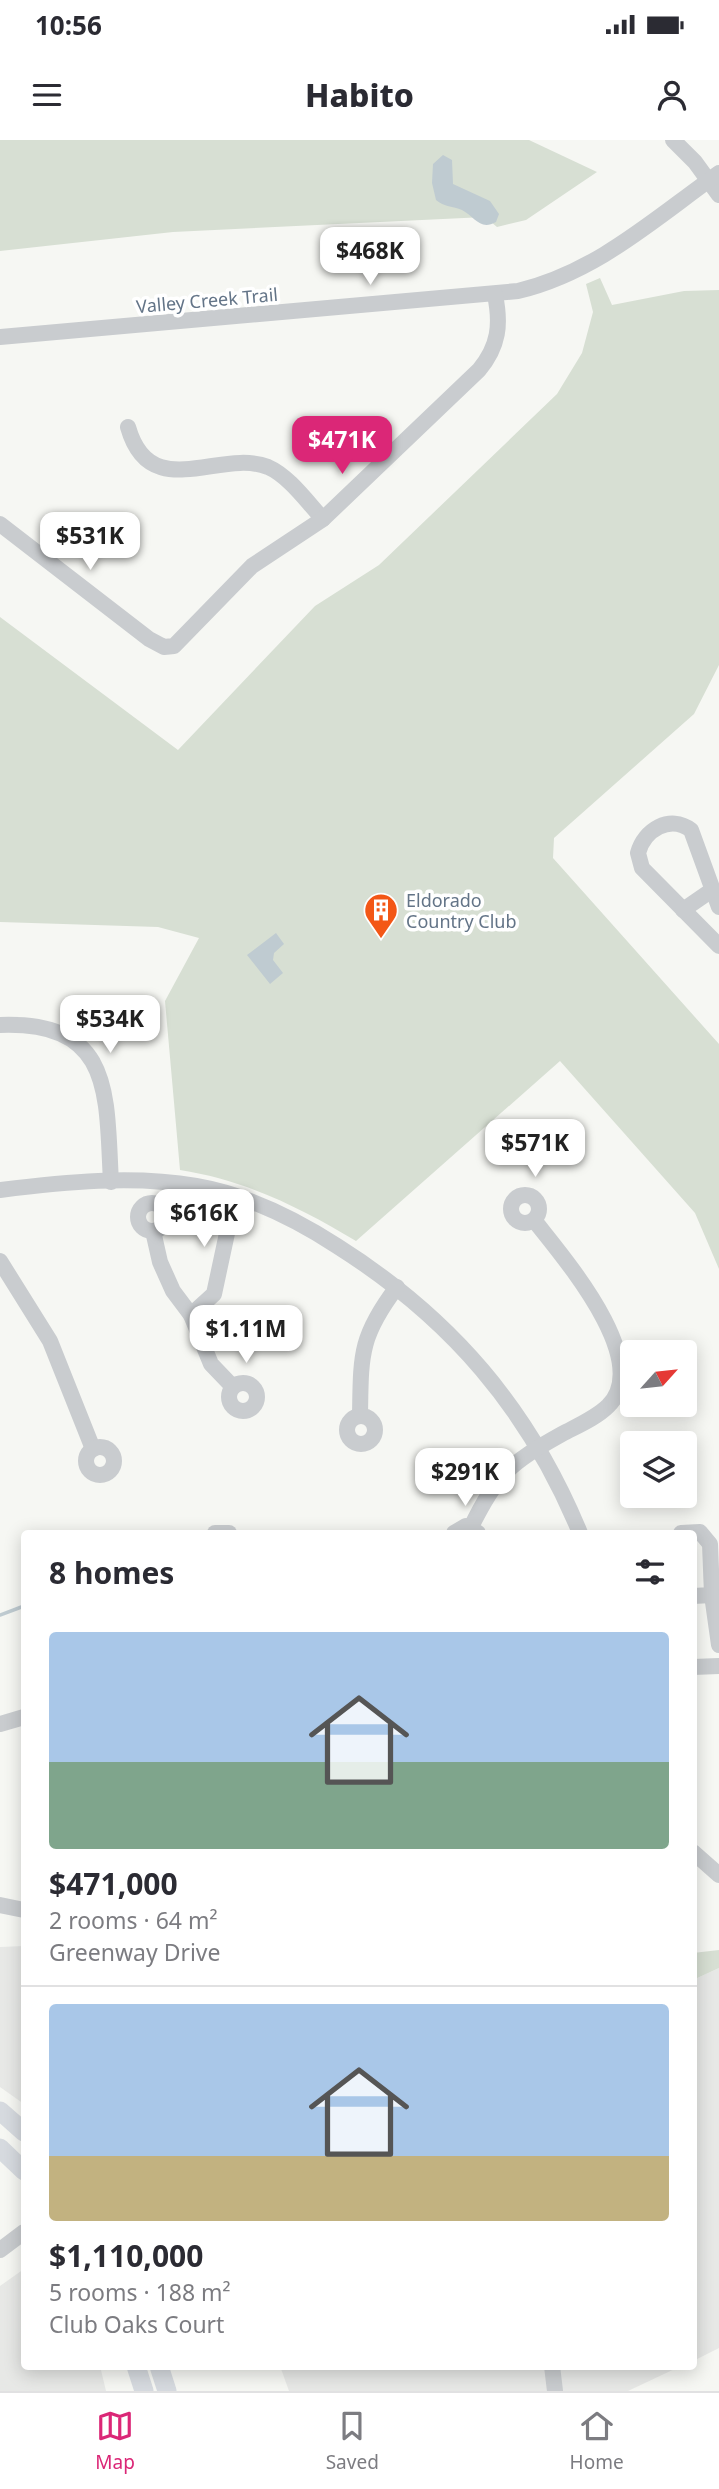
<!DOCTYPE html>
<meta charset="utf-8">
<style>
:root{--surface:#fff;--page:#f7f7f7;--text:#2b2b33;--muted:#7c7c81;--line:#e1e1e2;--accent:#db2777}
body{margin:0;font-family:"Noto Sans",sans-serif;background:var(--page);color:var(--text);height:100vh;display:flex;flex-direction:column;font-size:26px;white-space:nowrap}
*{box-sizing:border-box;margin:0}
p{font-size:23px;color:var(--muted)}
.icon{flex:none;width:38px;height:38px;fill:none;stroke:currentColor;stroke-width:2;stroke-linecap:round;stroke-linejoin:round}
.map{position:relative;flex:1;overflow:hidden}
.side{position:absolute;left:21px;top:1390px;width:676px;height:840px;display:flex;flex-direction:column;background:var(--surface);border-radius:7px;box-shadow:0 4px 18px #0003}
.side>*{flex:none}
.needle{width:46px;rotate:63deg}
.buttons{position:absolute;left:620px;top:1200px;display:grid;gap:14px}
.buttons a{display:grid;place-items:center;width:77px;height:77px;border-radius:7px;background:var(--surface);box-shadow:0 4px 18px #0003;font-size:35px}
.price{position:absolute;translate:-50% -60px;padding:0 16px;border-radius:14px;background:#fff;color:#222;font-size:23px;line-height:46px;filter:drop-shadow(0 2px 4px #0008)}
.price::after{content:'';position:absolute;left:50%;top:42px;width:21px;height:16px;margin-left:-10px;background:inherit;clip-path:polygon(0 0,100% 0,50% 100%)}
.price.active{background:var(--accent);color:#fff}
ul{padding:0;list-style:none}
li{display:grid;align-content:center;gap:14px;height:371px;padding:0 28px}
li+li{border-top:2px solid var(--line)}
li span{display:grid;place-items:center;height:217px;border-radius:7px;color:#555}
li>.icon{margin-inline-start:auto}
span .icon{width:126px;height:126px;fill:#fffc;stroke-width:1}
li b{font-size:30px}
h2{display:flex;justify-content:space-between;align-items:center;height:84px;padding:0 28px;font-size:30px}
.status{display:flex;justify-content:space-between;align-items:center;height:49px;padding:0 35px;background:var(--surface);direction:ltr}
.status svg{height:19px;fill:currentColor}
header{display:flex;justify-content:space-between;align-items:center;height:91px;padding:0 28px;background:var(--surface);font-size:32px;font-weight:800}
.menu{display:flex;justify-content:space-around;align-items:center;height:98px;border-top:2px solid var(--line);background:var(--surface);font-size:19px;color:var(--muted)}
.menu a{display:grid;justify-items:center;gap:4px}
.menu .active{color:var(--accent)}
.map>svg:first-child{display:block}
.built{fill:#e7e8e6}
.green{fill:#d7dfd3}
.water{fill:#bfcbd1}
.lines{fill:none;stroke-linecap:round;stroke-linejoin:round}
.stream{stroke:#bfcbd1;stroke-width:3.5}
.minor{stroke:#c9cccf;stroke-width:16}
.major{stroke:#d6dadf;stroke-width:19}
.labels{text-anchor:middle;dominant-baseline:central;stroke-width:7;stroke-linejoin:round;paint-order:stroke}
.street-label{font-size:18px;fill:#637487;stroke:#fff}
.poi-label{font-size:18px;fill:#637487;stroke:#fff;text-anchor:start}
</style>
<div class="status"><b>10:56</b><svg viewBox="0 0 49 12"><path d="M0 12V9h3v3zM5 12V6h3v6zM10 12V3h3v9zM15 12V0h3v12zM26 1h20v11H26zM47 4h2v5h-2z"/></svg></div>
<header><svg class="icon" aria-label="menu" viewBox="0 0 24 24"><path d="M4 6h16M4 12h16M4 18h16"/></svg>Habito<svg class="icon" aria-label="person" viewBox="0 0 24 24"><circle cx="12" cy="8" r="4"/><path d="M4 21q1-7 8-7t8 7"/></svg></header>
<div class="map">
<svg width="719" height="2251" viewBox="0 0 719 2251">
<rect width="100%" height="100%" fill="#f6f7f3"/>
<g class="built">
<polygon points="24,1806 24,1964 0,1947 0,1807"/>
<polygon points="719,1828 719,2208 693,2221 693,1840"/>
<polygon points="24,2129 24,2226 100,2226 106,2251 0,2251 0,2146"/>
<polygon points="280,2226 681,2226 628,2251 289,2251"/>
</g>
<g class="green">
<polygon points="0,0 529,0 597,32 526,80 497,87 485,77 173,92 0,111"/>
<path d="M600,138L612,165L684,151L719,150V525L694,574L554,698L553,718L719,904V1129L695,1073L560,921L356,1101C301,1068 245,1040 180,1030L165,861L199,798L158,787L0,782V477L178,610L315,466L379,425L557,254L582,213L593,172L586,144Z"/>
<polygon points="719,1810 719,1828 693,1840 693,1813"/>
</g>
<g class="water">
<path d="M443,15L452,20L453,44L490,61L499,74L496,82C480,91 475,77 462,70C453,66 444,67 436,60L432,43L433,24Z"/>
<polygon points="276,793 284,804 274,813 273,820 283,833 270,844 247,815"/>
</g>
<g class="lines">
<polyline class="stream" points="0,1475 24,1466"/>
<g class="minor">
<polyline points="673,0 695,22 719,55"/>
<path d="M0,197L518,151C597,132 654,79 719,33"/>
<path d="M128,287C150,365 220,308 268,327C289,336 308,363 323,379"/>
<path d="M0,384L149,499L164,507L174,506L252,426L323,379L479,230C499,206 501,184 495,155"/>
<path d="M719,767L691,690C670,674 644,690 638,713L642,728L719,806"/>
<polyline points="683,770 712,750"/>
<path d="M0,885C114,881 106,955 111,1042"/>
<path d="M0,1050C64,1042 133,1035 196,1046C248,1055 294,1078 337,1106C451,1178 529,1269 580,1393"/>
<circle cx="525" cy="1069" r="14"/>
<circle cx="152" cy="1077" r="14"/>
<polyline points="153,1091 160,1122 173,1151 191,1175 211,1224 233,1247"/>
<polyline points="0,1121 50,1201 93,1309"/>
<polyline points="191,1175 214,1154 235,1056"/>
<circle cx="243" cy="1257" r="14"/>
<path d="M360,1276C361,1216 359,1197 397,1147"/>
<circle cx="361" cy="1290" r="14"/>
<circle cx="100" cy="1321" r="14"/>
<path d="M471,1387C497,1334 510,1323 562,1294C577,1286 596,1278 608,1266C654,1221 562,1116 534,1080"/>
<polyline points="215,1393 229,1393"/>
<polyline points="454,1393 466,1386 478,1393"/>
<polyline points="681,1393 700,1392 710,1404 712,1455 693,1456"/>
<polyline points="712,1455 719,1505"/>
<polyline points="693,1527 719,1526"/>
<polyline points="0,1584 24,1577"/>
<polyline points="693,1712 719,1735"/>
<polyline points="0,1765 24,1770"/>
<polyline points="0,2110 24,2092"/>
<polyline points="552,2226 555,2251"/>
</g>
<g class="major">
<polyline points="0,1971 24,1992"/>
<polyline points="0,2008 24,2031"/>
<polyline points="136,2226 144,2251"/>
<polyline points="159,2226 167,2251"/>
</g>
</g>
<defs>
<g id="building-pin" transform="scale(1.75)"><path d="M0 17L-7.5 6A9.5 9.5 0 1 1 7.5 6Z" fill="#f35716" stroke="#fff"/><path d="M-4-6H4V6H1V3H-1V6H-4ZM-2.5-4.3h1.7v1.8h-1.7ZM.8-4.3h1.7v1.8H.8ZM-2.5-1h1.7V.8h-1.7ZM.8-1h1.7V.8H.8Z" fill="#fff"/></g>
</defs>
<g fill-rule="evenodd">
<use href="#building-pin" x="381" y="770"/>
</g>
<g class="labels">
<g class="street-label">
<text transform="translate(207 160) rotate(-5)">Valley Creek Trail</text>
</g>
<g class="poi-label">
<text x="406" y="760">Eldorado<tspan x="406" dy="21">Country Club</tspan></text>
</g>
</g>
</svg>
<div class="buttons">
<a><svg class="needle" viewBox="-14 -14 28 28"><path d="M0-13l5 13h-10z" fill="#e53935"/><path d="M0 13l5-13h-10z" fill="#7c7c81"/></svg></a>
<a><svg class="icon" aria-label="layers" viewBox="0 0 24 24"><path d="M12 4l9 5-9 5-9-5zM3 14l9 5 9-5"/></svg></a>
</div>
<b class="price" style="left:370px;top:147px">$468K</b>
<b class="price active" style="left:342px;top:336px">$471K</b>
<b class="price" style="left:90px;top:432px">$531K</b>
<b class="price" style="left:110px;top:915px">$534K</b>
<b class="price" style="left:535px;top:1039px">$571K</b>
<b class="price" style="left:204px;top:1109px">$616K</b>
<b class="price" style="left:246px;top:1225px">$1.11M</b>
<b class="price" style="left:465px;top:1368px">$291K</b>
<section class="side">
<h2>8 homes<svg class="icon" aria-label="filters" viewBox="0 0 24 24"><path d="M4 7h16M4 17h16"/><circle cx="9" cy="7" r="2"/><circle cx="15" cy="17" r="2"/></svg></h2>
<ul>
<li><span style="background:linear-gradient(#a9c7e8 60%,#7fa58c 0)"><svg class="icon" aria-label="home" viewBox="0 0 24 24"><path d="M3 11l9-7 9 7M6 9v11h12V9"/></svg></span><div><b>$471,000</b><p>2 rooms · 64 m²</p><p>Greenway Drive</p></div></li>
<li><span style="background:linear-gradient(#a9c7e8 70%,#c2b280 0)"><svg class="icon" aria-label="home" viewBox="0 0 24 24"><path d="M3 11l9-7 9 7M6 9v11h12V9"/></svg></span><div><b>$1,110,000</b><p>5 rooms · 188 m²</p><p>Club Oaks Court</p></div></li>
</ul>
</section>
</div>
<nav class="menu">
<a class="active"><svg class="icon" aria-label="map" viewBox="0 0 24 24"><path d="M3 6l6-2 6 2 6-2v14l-6 2-6-2-6 2zM9 4v14M15 6v14"/></svg>Map</a>
<a><svg class="icon" aria-label="saved" viewBox="0 0 24 24"><path d="M7 4h10v16l-5-4-5 4z"/></svg>Saved</a>
<a><svg class="icon" aria-label="home" viewBox="0 0 24 24"><path d="M3 11l9-7 9 7M6 9v11h12V9"/></svg>Home</a>
</nav>
